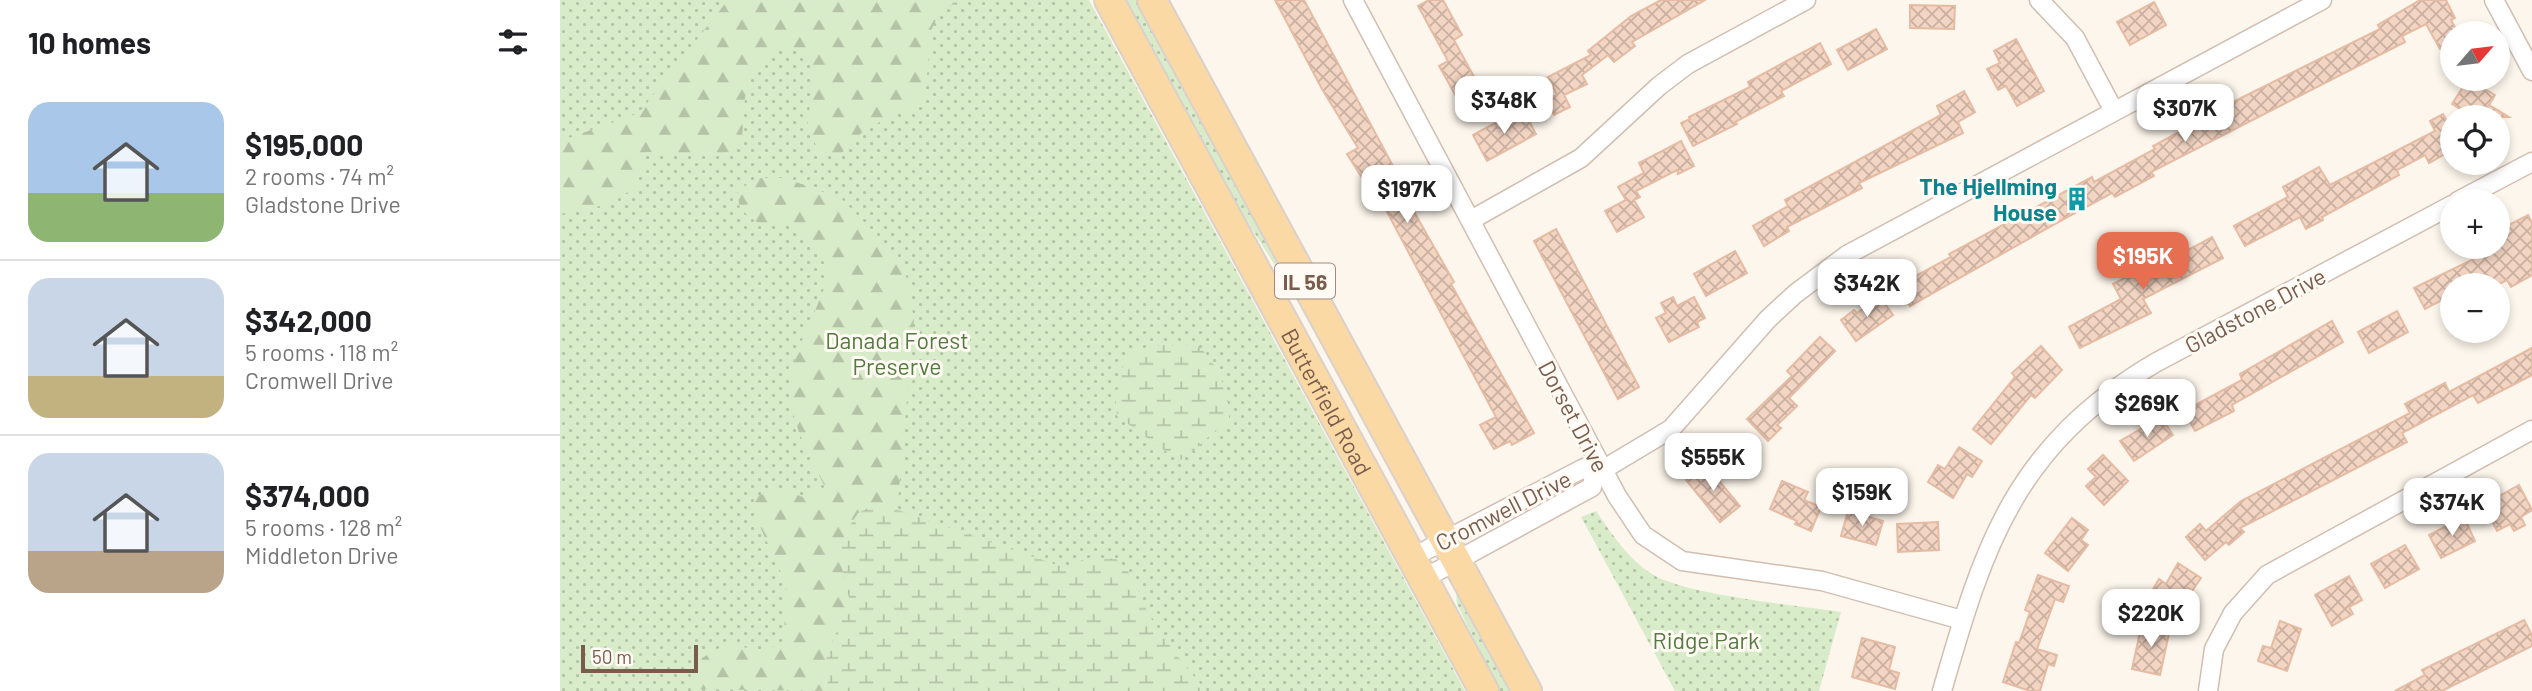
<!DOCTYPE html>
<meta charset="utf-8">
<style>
:root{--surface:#fff;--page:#f6f6f6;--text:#202124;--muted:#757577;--line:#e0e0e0;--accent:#e76f51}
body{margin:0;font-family:Barlow,sans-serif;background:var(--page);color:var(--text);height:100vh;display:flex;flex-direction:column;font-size:26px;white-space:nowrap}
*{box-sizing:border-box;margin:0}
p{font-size:23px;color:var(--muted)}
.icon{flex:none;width:38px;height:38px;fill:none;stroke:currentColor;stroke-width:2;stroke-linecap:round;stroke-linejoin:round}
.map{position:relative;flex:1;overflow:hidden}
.side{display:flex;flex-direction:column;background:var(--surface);width:560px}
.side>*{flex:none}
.needle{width:46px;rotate:62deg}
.buttons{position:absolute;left:1880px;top:21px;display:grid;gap:14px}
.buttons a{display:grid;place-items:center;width:70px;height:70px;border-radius:50%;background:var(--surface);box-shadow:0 4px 10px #0003;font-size:35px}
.scale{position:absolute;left:21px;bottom:18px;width:117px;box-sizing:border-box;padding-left:7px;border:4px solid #7a5c4d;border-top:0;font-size:19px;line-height:24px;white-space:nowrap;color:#7a5c4d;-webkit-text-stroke:5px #fffaf3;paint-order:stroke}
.price{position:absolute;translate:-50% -60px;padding:0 16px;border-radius:14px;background:#fff;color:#222;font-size:23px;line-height:46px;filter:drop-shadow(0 2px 4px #0008)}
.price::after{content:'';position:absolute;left:50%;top:42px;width:21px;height:16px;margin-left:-10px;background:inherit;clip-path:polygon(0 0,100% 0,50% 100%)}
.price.active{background:var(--accent);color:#fff}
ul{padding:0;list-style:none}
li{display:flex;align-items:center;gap:21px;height:175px;padding:0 28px}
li+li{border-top:2px solid var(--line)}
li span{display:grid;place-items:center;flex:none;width:196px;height:140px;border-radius:21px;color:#555}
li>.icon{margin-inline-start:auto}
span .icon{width:84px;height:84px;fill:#fffc;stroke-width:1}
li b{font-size:30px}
h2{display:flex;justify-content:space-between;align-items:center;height:84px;padding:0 28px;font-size:30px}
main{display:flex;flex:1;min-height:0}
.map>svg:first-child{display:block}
.grass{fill:url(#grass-dots)}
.forest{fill:url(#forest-firs)}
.wetland{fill:url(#wetland-marsh)}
.building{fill:url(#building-cross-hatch);stroke:#e6bba3;stroke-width:2}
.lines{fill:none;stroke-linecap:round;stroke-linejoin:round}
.minor-casing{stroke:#d1beb0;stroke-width:21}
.primary-casing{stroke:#dad1cd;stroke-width:32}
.minor{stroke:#fff;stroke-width:18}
.primary{stroke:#fbd9a5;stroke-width:28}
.labels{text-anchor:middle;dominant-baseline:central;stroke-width:6;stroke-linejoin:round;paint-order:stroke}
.shield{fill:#fffaf3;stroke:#a28b7f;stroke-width:2}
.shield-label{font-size:21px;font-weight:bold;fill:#7a5c4d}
.culture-label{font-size:23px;font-weight:bold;fill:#0d838f;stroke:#fffaf3;text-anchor:end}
.street-label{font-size:23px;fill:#7a5c4d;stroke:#fffaf3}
.park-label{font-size:23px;fill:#537a41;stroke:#fffaf3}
</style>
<main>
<section class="side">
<h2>10 homes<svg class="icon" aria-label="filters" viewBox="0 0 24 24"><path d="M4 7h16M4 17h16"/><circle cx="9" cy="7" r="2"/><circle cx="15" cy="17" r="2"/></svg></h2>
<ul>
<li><span style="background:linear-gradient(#a9c7e8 65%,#8fb573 0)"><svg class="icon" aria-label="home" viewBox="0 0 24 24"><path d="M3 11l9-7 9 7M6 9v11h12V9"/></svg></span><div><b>$195,000</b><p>2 rooms · 74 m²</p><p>Gladstone Drive</p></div></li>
<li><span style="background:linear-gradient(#c9d6e8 70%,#c2b280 0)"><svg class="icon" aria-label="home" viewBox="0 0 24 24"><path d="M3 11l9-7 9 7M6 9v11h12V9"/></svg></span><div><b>$342,000</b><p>5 rooms · 118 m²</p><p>Cromwell Drive</p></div></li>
<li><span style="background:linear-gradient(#c9d6e8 70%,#b9a48a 0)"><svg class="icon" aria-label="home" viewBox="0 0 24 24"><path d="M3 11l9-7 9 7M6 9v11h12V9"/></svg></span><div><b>$374,000</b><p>5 rooms · 128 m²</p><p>Middleton Drive</p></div></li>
</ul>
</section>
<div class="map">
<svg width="1972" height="691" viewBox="0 0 1972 691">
<defs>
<pattern id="grass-dots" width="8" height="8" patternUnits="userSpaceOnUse" patternTransform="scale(1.75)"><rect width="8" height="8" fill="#d8ecc9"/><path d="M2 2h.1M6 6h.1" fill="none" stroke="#b4c2a5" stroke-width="1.8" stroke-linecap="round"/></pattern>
<pattern id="forest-firs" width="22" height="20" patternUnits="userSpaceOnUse" patternTransform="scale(1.75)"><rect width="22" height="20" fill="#d8ecc9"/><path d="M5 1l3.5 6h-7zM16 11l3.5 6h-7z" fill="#b4c2a5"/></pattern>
<pattern id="wetland-marsh" width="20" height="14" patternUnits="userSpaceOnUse" patternTransform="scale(1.75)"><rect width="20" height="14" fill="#d8ecc9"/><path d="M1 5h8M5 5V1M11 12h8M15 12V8" fill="none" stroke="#b4c2a5"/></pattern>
<pattern id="building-cross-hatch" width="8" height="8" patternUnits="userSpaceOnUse" patternTransform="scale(1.75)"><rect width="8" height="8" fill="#f3d5c3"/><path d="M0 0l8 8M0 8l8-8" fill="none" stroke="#cab0a1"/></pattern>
</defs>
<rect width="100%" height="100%" fill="#fdf6ec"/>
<g class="grass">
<polygon points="0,0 529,0 905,691 0,691"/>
<polygon points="560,0 581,0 754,327 635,139"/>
<path d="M1036,511C1053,535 1067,558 1092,574C1121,594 1240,606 1281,612L1259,691H1115L1021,517Z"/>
<polygon points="895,580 957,691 939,691 897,604"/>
</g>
<g class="forest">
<path d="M168,0L398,1C365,25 371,30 368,67C367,79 363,93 360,105C328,118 300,126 280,156L259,154L247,121L255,82L245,49L222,47L191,70L185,98L182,137L170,152L144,155L87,152L74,189L45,205L0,214V141L79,113Z"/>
<path d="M200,178H225L282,199L327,246L346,276L354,320L337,512L318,503L280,558L289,598L280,626L268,686L272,691L130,689L142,658L164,645L206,650L224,641L226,584L192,509L197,496L220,489L243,497L265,487C247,450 221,408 233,365C237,347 266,291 266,280C266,270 263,259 261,248L231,225L198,223L180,209L177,190Z"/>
</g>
<g class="wetland">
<path d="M635,344C657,360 671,394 669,422C649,433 638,450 619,461L557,416C553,386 558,354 591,346C603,344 620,347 635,344Z"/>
<path d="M318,503L503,567L528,558L556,559C579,579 577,594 591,618C608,645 626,668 647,691H272L268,686L266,659L289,598L280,558L285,533L298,513Z"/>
</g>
<g class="building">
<polygon points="715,0 744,0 833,166 829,168 894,282 891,284 974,433 952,445 950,441 934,449 920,425 936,417 817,193 813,195 787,154 798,148 762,89"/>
<polygon points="869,0 883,0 902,35 894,40 924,95 902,107 879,66 888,61 858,6"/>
<polygon points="1101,0 1145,0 1072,42 1075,46 1054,62 1048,55 1022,75 1027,84 1004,95 1010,107 994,115 986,100 997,95 988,77 1031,55 1028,51 1071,16"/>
<polygon points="1860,0 1886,0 1895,18 1891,20 1898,33 1892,33 1892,43 1880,49 1866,24 1842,36 1845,42 1591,172 1594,176 1555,197 1552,193 1502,220 1350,306 1339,285 1391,257 1389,254 1532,177 1534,182 1595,149 1593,146 1681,98 1820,29 1818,25"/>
<polygon points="1594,2 1606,25 1570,45 1557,22"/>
<polygon points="1350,5 1395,6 1394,29 1350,28"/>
<polygon points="1316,29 1327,49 1288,70 1277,50"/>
<polygon points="1456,39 1484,91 1457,106 1446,86 1438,90 1427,69 1440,63 1434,51"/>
<polygon points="1260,43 1271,64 1221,91 1224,96 1175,122 1177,124 1133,146 1121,123 1130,119 1129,117 1190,87 1188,82"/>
<polygon points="1908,79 1935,95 1929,105 1949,117 1914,117 1892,104"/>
<polygon points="1404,91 1415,112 1398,122 1403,133 1299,183 1302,188 1227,227 1229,231 1204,246 1193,226 1228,206 1225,200 1381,115 1377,106"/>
<polygon points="965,113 976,134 927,161 913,135 935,123 938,128"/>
<polygon points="1883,114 1892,131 1892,150 1869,163 1865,155 1837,170 1839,175 1762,217 1763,220 1746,229 1740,217 1685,246 1674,226 1728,197 1723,187 1759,167 1770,185 1875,131 1870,121"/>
<polygon points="1121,141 1134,166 1118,174 1117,170 1076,191 1080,197 1074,200 1084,217 1057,232 1045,211 1066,200 1058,187 1084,173 1079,163"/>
<polygon points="1968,215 1972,223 1972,275 1951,287 1947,280 1937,285 1892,285 1892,295 1865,309 1854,288 1930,251 1928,247 1937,247 1937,231"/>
<polygon points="996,229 1079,387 1058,399 974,241"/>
<polygon points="1652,237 1663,258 1583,299 1591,313 1520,348 1509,327 1561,299 1553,284 1598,261 1600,265"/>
<polygon points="1175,251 1187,273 1146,296 1134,274"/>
<polygon points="1113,297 1117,306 1134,297 1145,318 1137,322 1139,327 1109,342 1096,318 1106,313 1101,303"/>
<polygon points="1320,297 1333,315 1296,341 1281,320 1294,310 1297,313"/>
<polygon points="1837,311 1848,332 1809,353 1798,332"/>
<polygon points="1772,321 1783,342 1672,405 1674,411 1635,431 1624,411 1682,380 1680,374"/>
<polygon points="1260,337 1275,351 1229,398 1237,406 1217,425 1221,428 1208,441 1187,419 1232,376 1227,371"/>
<polygon points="1481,346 1502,370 1475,398 1471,395 1431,444 1413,429 1455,377 1452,373"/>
<polygon points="1972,348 1972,375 1918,403 1913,395 1842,433 1847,442 1680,528 1684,532 1669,545 1666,542 1645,560 1626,537 1640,524 1646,531 1681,501 1850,413 1845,404 1885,383 1889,392"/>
<polygon points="1601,417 1613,435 1574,461 1560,441"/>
<polygon points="1399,447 1422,461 1412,477 1407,474 1393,498 1368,482 1378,465 1385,469"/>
<polygon points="1543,455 1568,481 1544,505 1526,486 1536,477 1528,469"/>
<polygon points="1145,464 1180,506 1160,522 1126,480"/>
<polygon points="1222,481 1248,492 1244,500 1261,507 1251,531 1235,524 1237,521 1210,509"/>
<polygon points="1959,485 1972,510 1961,517 1965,525 1954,531 1950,524 1937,531 1924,505"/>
<polygon points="1288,511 1323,521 1316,545 1281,536"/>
<polygon points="1904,517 1915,541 1881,558 1869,535"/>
<polygon points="1512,518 1528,530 1521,540 1528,545 1508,571 1485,553"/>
<polygon points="1378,522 1379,550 1338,552 1337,524"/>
<polygon points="1845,545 1859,569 1825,588 1811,564"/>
<polygon points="1618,563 1641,578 1632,591 1628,588 1613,612 1590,594 1599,579 1606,584"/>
<polygon points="1478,575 1509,586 1503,602 1495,599 1477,649 1497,655 1494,666 1488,664 1480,691 1470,691 1443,682 1456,642 1459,643 1470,612 1465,610"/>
<polygon points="1789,576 1802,600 1789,607 1793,614 1772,626 1755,595"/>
<polygon points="1964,620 1972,635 1972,646 1882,691 1835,691 1865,675 1862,670"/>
<polygon points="1720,621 1741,629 1727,671 1698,661 1703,646 1711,648"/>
<polygon points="1582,623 1610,629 1600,675 1572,669"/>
<polygon points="1302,638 1335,647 1329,670 1339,673 1335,689 1292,677"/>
</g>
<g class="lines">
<g class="minor-casing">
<g id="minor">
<polyline points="793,0 1057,496 1083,535 1122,561 1262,581 1402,620"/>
<polyline points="1479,0 1515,38 1554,111"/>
<polyline points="1934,0 1972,71"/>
<polyline points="1898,201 1972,162"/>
<polyline points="911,220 1021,158 1099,86 1128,64 1246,0"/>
<polyline points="851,558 1024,468 1034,475"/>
<polyline points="863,579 1032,487 1034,475 1111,429 1208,319 1235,294 1287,255 1762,0"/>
<path d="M1382,691C1424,544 1455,446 1595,363L1892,205"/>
<polyline points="1648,691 1654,649 1673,613 1707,575 1972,430"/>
</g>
</g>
<g class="primary-casing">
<g id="primary">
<path id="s1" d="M549,0L924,691"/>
<polyline points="592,0 967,691"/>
</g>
</g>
<use href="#minor" class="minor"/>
<use href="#primary" class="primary"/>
</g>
<defs>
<g id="building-bare" transform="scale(1.89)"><path d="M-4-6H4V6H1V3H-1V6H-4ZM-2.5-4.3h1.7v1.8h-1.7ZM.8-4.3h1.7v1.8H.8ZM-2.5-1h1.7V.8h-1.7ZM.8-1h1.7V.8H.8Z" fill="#0f9aa8" stroke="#fffaf3" stroke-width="2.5" paint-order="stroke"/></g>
</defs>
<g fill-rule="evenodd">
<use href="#building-bare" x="1517" y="199"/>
</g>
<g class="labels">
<rect class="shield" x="715" y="263.5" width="60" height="35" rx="5"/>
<g class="shield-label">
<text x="745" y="281">IL 56</text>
</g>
<g class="culture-label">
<text x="1497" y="186">The Hjellming<tspan x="1497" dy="26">House</tspan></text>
</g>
<g class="street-label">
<text transform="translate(1695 310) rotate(-28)">Gladstone Drive</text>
<text stroke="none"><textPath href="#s1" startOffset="457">Butterfield Road</textPath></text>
<text transform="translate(1014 416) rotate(62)">Dorset Drive</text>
<text transform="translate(943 510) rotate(-27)">Cromwell Drive</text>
</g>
<g class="park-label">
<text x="337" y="340">Danada Forest<tspan x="337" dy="26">Preserve</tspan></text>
<text x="1146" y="640">Ridge Park</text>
</g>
</g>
</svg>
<div class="buttons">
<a><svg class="needle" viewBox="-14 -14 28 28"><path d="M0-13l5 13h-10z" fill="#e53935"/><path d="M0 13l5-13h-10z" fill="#757577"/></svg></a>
<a><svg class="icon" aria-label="locate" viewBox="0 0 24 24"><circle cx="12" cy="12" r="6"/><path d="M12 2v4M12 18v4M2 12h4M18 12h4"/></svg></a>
<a>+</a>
<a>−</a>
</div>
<div class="scale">50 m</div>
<b class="price" style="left:944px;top:136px">$348K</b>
<b class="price" style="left:1625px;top:144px">$307K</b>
<b class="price" style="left:847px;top:225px">$197K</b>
<b class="price active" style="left:1583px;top:292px">$195K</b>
<b class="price" style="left:1307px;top:319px">$342K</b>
<b class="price" style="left:1587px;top:439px">$269K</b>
<b class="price" style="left:1153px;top:493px">$555K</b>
<b class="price" style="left:1302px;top:528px">$159K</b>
<b class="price" style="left:1892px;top:538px">$374K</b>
<b class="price" style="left:1591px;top:649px">$220K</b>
</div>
</main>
